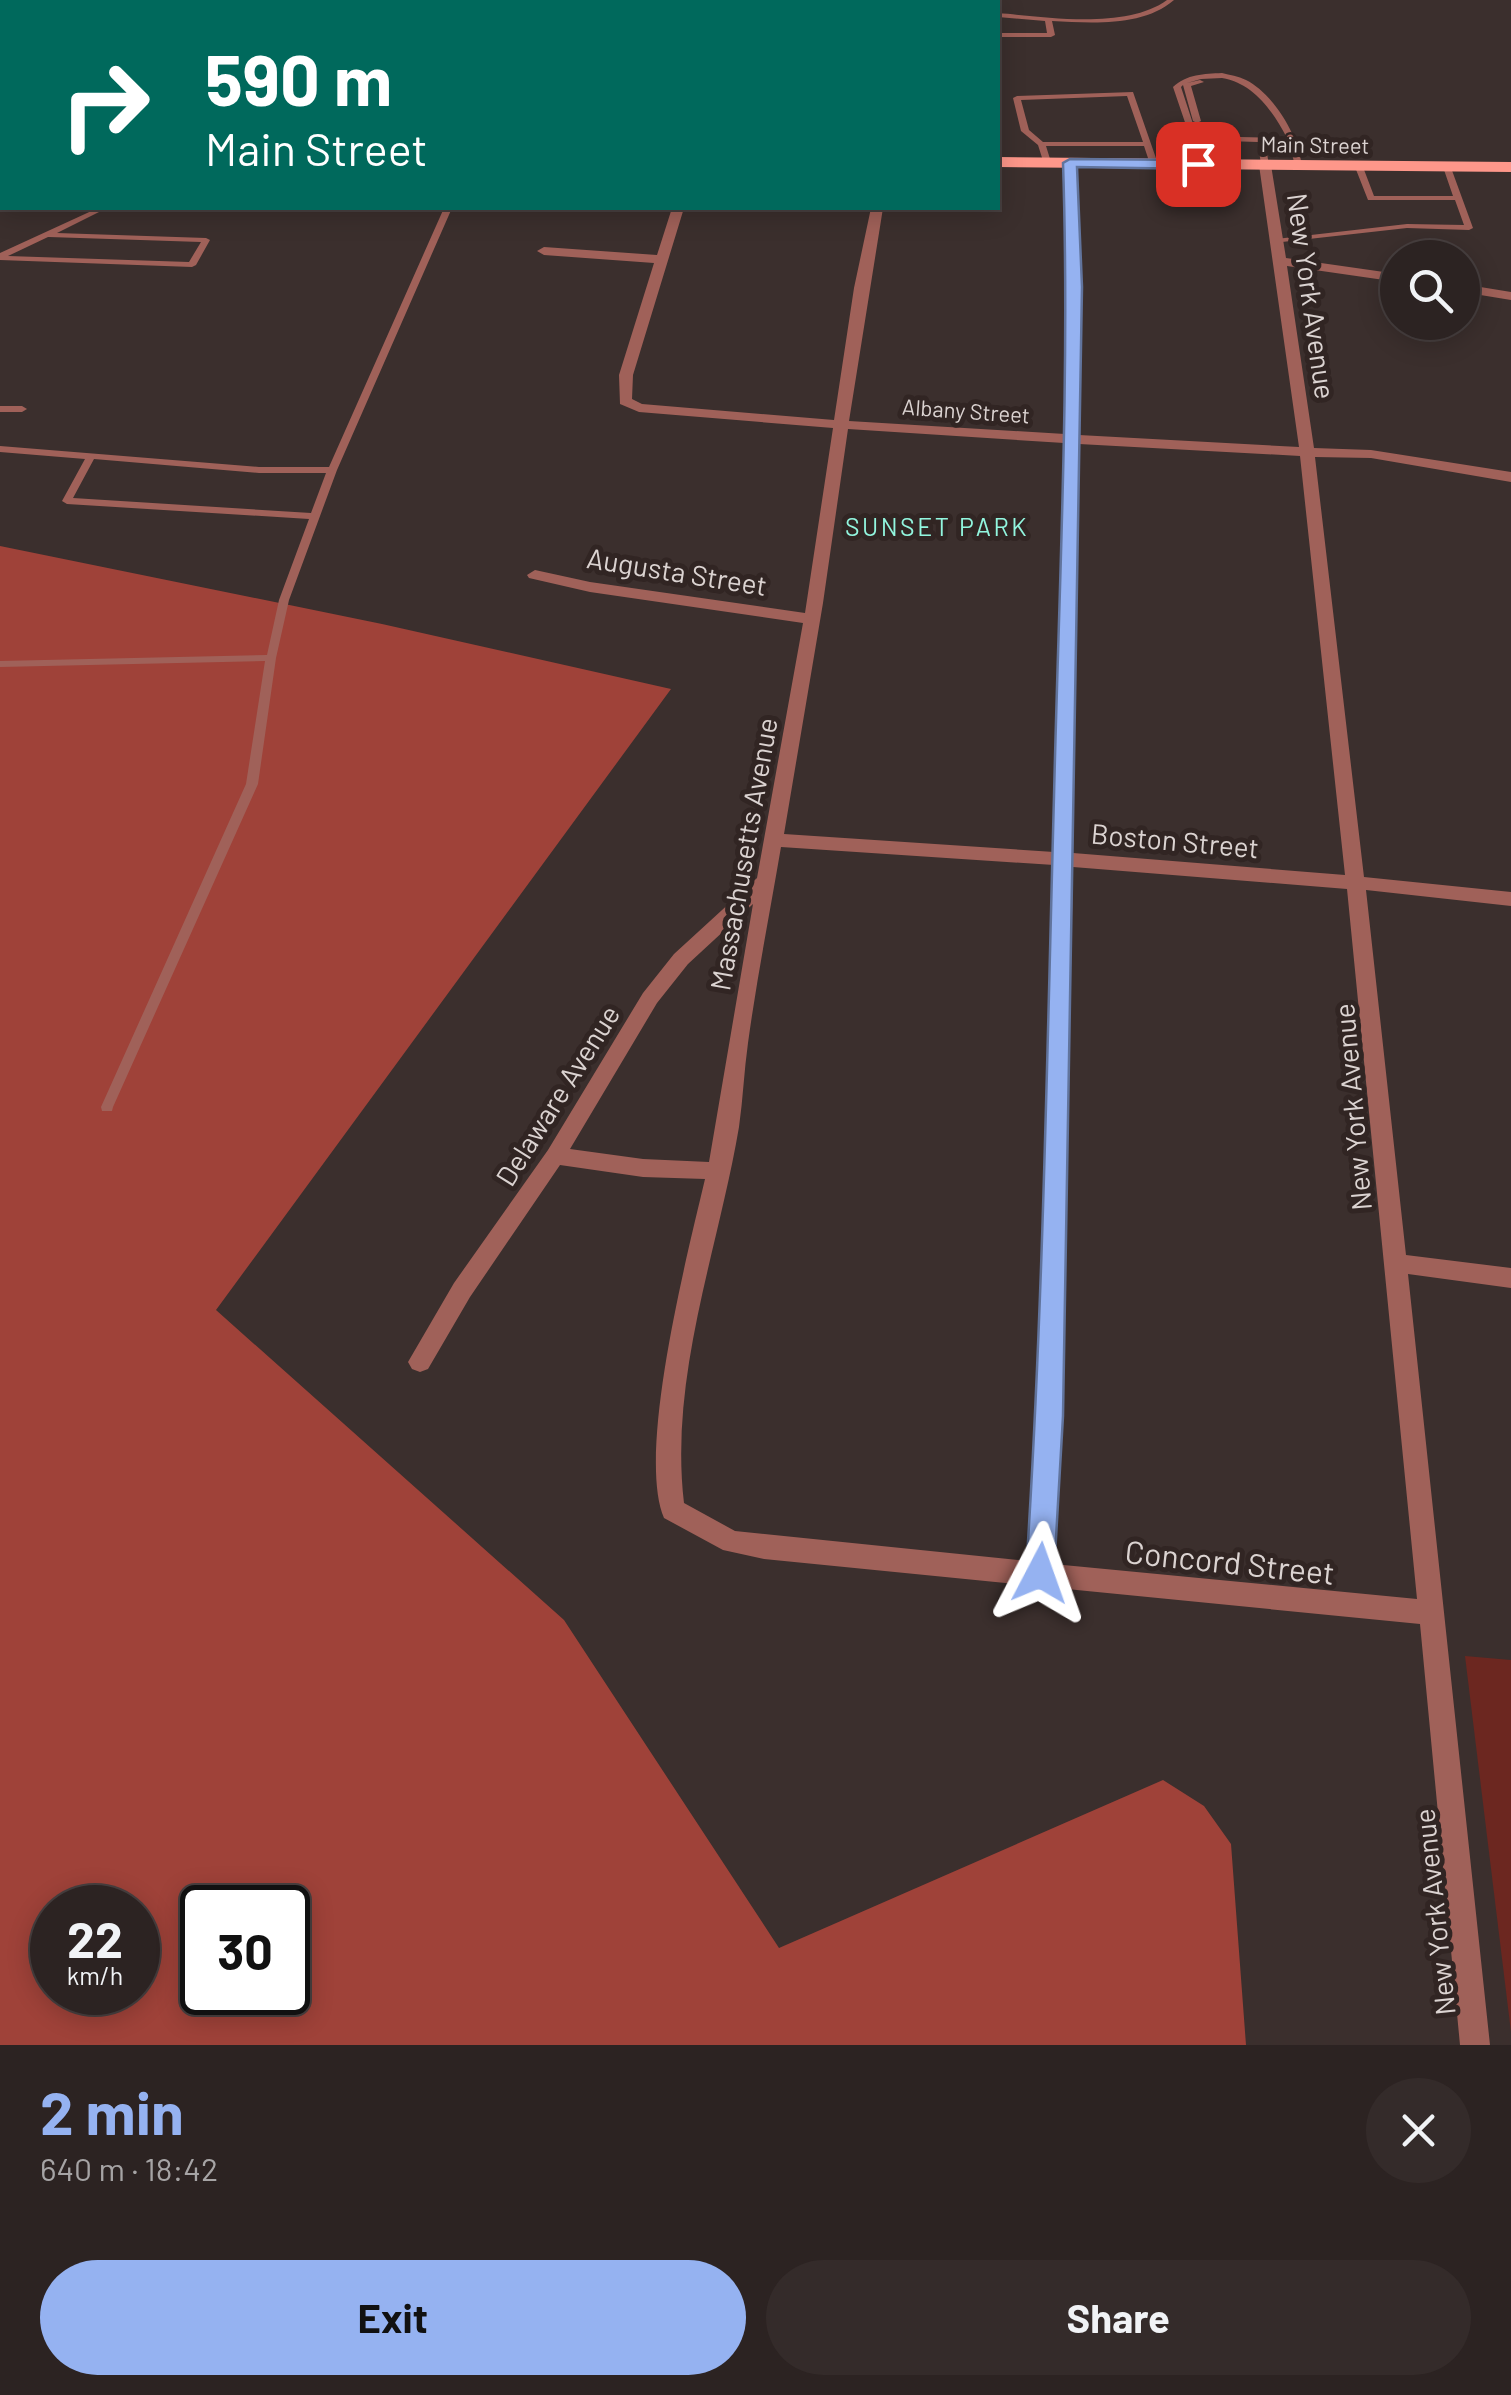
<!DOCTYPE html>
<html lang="en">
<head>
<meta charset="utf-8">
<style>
	body { margin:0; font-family:Barlow,sans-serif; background:#342b2a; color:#f1f3f6; height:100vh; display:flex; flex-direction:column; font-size:38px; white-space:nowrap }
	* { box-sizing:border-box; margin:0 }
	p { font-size:32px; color:#a6a4a5 }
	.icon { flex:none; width:55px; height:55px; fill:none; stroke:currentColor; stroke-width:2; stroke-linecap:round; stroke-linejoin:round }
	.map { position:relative; height:2045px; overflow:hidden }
	.details { display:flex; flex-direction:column; background:#2c2322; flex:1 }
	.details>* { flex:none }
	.hud { position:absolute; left:0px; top:0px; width:1000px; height:210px; box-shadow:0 5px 25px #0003,0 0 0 2px #484040; background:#00695c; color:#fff; overflow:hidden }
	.fabs { position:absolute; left:1380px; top:240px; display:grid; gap:20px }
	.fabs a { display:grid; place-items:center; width:100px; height:100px; border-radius:50%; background:#2c2322; box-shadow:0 5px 25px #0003,0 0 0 2px #484040; font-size:50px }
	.speed { position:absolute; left:30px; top:1885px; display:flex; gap:20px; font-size:50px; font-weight:700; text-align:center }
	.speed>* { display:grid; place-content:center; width:130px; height:130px; border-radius:50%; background:#2c2322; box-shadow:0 5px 25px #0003,0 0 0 2px #484040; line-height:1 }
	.speed small { font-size:25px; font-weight:400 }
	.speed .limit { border:5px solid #111; border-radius:15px; background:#fff; color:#111 }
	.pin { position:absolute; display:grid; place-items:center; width:85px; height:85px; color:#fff; margin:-42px; border-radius:20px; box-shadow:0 5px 15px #0006 }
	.me { position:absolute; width:110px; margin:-55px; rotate:4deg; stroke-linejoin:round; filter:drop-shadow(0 0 8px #0008) }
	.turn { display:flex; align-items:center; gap:35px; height:210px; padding:0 40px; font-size:45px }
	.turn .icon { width:130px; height:130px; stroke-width:2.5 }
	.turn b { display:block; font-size:70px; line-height:85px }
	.round { display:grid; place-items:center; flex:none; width:105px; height:105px; border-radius:52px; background:#342b2a }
	.overview { display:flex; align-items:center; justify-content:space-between; height:170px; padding:0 40px }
	h1 { font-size:60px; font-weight:700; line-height:75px; color:#95b2f1 }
	.primary-button { display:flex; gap:20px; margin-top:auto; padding:20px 40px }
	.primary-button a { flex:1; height:115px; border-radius:60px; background:#95b2f1; color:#111; font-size:40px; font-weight:700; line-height:115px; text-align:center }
	.primary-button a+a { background:#342b2a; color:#f1f3f6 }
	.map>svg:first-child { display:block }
	.green { fill:#6c2720 }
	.forest { fill:#9f4239; fill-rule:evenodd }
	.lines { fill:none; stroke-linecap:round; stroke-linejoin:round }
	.lane { fill:#a06159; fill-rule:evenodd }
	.street { fill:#a06159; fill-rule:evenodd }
	.primary { fill:#fe978a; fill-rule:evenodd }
	.route { fill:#95b2f1; stroke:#61749d; stroke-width:2.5 }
	.labels { text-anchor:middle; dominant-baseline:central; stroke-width:10; stroke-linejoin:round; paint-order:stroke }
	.far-street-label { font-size:22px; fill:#dbd3d1; stroke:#312523 }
	.far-neighbourhood-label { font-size:25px; letter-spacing:2.5px; fill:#92f6df; stroke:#312523 }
	.street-label { font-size:28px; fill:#dbd3d1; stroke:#312523 }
	.near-street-label { font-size:32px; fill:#dbd3d1; stroke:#312523 }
</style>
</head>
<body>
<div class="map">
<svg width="1511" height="2045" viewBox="0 0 1511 2045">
	<rect width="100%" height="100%" fill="#3b2f2d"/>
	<polygon class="green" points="1465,1656 1511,1660 1511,2032"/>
	<path class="forest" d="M0 546 382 624 671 689 216 1310 564 1620 779 1948 1163 1780 1204 1806 1231 1844 1246 2045H0ZM52 1908H138V1992H52ZM202 1908H288V1992H202Z"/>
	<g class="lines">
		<g class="lane">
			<polygon points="95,0 102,0 100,2 94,2"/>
			<polygon points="192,0 199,0 197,2 191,2"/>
			<rect x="872" y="0" width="6" height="2"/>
			<path d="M1167 0H1174C1143 27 1092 23 1052 21L1055 35 1051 37H998V33H1047L1045 21 998 17V13C1046 17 1126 30 1167 0Z"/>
			<rect x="0" y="56" width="2" height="6"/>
			<path d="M1222 73C1230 75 1238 76 1246 80 1274 94 1300 138 1302 168L1295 166 1289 142H1265L1269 165 1265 167 1261 165 1258 142 1191 140 1173 87C1187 74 1204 74 1222 73ZM1222 78C1253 83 1273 111 1287 138L1197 136 1181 87 1183 85 1193 121 1197 123 1201 121 1191 86 1204 82 1200 80 1187 83 1201 79Z"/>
			<path d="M1133 92 1158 164 1157 166 1150 164 1144 146H1046L1051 162 1044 164 1038 145 1021 131 1013 98 1017 96ZM1127 96 1143 142H1043L1029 130 1021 100Z"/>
			<rect x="0" y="105" width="2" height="7"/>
			<polygon points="1356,165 1363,167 1374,196 1453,196 1443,167 1450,165 1473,228 1469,230 1407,228 1273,243 1273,239 1276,239 1407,224 1464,225 1455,200 1368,200 1355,167"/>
			<path d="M98 208H107L57 233 206 238 210 240 196 265 192 267 0 260V253ZM48 237H49L201 242 189 262 8 256Z"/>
			<path d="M444 208H452L337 470 289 600 276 658 258 784 113 1107 112 1111H102L101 1107 246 784 265 661 0 667V661L267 655 279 600 309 519 67 504 62 501 85 459 0 452V446L259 467H329ZM94 459 259 473H326L311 513 73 498Z"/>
			<polygon points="0,406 22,406 27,409 22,412 0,412"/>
		</g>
		<g class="street">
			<path d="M1066 160 1076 163 1082 287 1079 435 1299 447 1259 165 1265 161 1271 165 1286 258 1398 274V282L1287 266 1314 448 1371 450 1511 472V482L1371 458 1315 457 1364 877 1511 892V906L1366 890 1406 1255 1511 1268V1288L1408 1274 1490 2045H1460L1420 1624 764 1559 723 1550 664 1518C636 1453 688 1252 705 1179L643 1177 560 1165 470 1297 428 1369 420 1372 412 1369 408 1362 454 1283 548 1150 643 993 674 954 757 878 803 623 590 592 529 578 527 575 535 570 590 582 805 613 833 428 639 412 620 404 619 375 654 263 544 255 537 251 544 247 657 255 672 208H684L633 375 632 399 642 404 834 420 854 288 871 208H883L849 421 1065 434 1068 287ZM848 429 1064 443 1054 852 784 834 823 603ZM1079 444 1300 456 1345 875 1073 853ZM781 847 1054 865 1038 1416 1028 1561 735 1531 684 1503C669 1376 718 1251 739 1127 743 1099 744 1071 748 1043 757 977 770 912 781 847ZM1073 867 1347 889 1417 1599 1053 1564 1062 1416ZM753 904 709 1162 643 1159 570 1149 657 1003 688 964Z"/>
			<polygon points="1462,284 1511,292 1511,300 1462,292"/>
		</g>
		<g class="primary">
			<rect x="0" y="116" width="2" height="9"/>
			<polygon points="998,157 1511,162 1511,172 998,167"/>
		</g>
	</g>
	<path class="route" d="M1070 159 1198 160 1205 164 1198 169 1077 167 1082 287 1063 1416 1054 1573 1050 1583 1040 1587 1030 1583 1026 1573C1043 1315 1047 1055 1054 796 1059 585 1070 374 1063 163Z"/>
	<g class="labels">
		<g class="far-street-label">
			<text transform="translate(1315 144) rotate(1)">Main Street</text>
			<text transform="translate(966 410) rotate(4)">Albany Street</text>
		</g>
		<g class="far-neighbourhood-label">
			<text x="937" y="526">SUNSET PARK</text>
		</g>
		<g class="street-label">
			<text transform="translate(1312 296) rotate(82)">New York Avenue</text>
			<text transform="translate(677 571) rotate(9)">Augusta Street</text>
			<text transform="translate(1175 840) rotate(5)">Boston Street</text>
			<text transform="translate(743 854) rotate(-80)">Massachusetts Avenue</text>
			<text transform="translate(557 1095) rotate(-58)">Delaware Avenue</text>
			<text transform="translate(1352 1107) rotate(-95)">New York Avenue</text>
			<text transform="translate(1434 1912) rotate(-96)">New York Avenue</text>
		</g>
		<g class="near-street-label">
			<text transform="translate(1230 1561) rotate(6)">Concord Street</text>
		</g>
	</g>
</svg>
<div class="fabs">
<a><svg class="icon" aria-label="search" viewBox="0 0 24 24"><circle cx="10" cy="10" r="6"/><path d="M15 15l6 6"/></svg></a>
</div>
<div class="speed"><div>22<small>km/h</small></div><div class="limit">30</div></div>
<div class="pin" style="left:1198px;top:164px;background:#d93025"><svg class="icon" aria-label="arrive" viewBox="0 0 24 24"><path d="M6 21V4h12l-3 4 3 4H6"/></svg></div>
<svg class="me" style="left:1040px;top:1573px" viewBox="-20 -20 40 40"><path d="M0-17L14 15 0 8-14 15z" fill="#95b2f1" stroke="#fff" stroke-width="4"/></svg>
<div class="hud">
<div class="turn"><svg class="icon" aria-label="right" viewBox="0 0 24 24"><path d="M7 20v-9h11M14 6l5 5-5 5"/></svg><div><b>590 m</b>Main Street</div></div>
</div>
</div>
<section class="details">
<div class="overview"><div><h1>2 min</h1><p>640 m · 18:42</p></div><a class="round"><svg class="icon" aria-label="close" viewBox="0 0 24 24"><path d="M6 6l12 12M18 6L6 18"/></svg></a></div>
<div class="primary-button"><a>Exit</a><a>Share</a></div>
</section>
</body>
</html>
